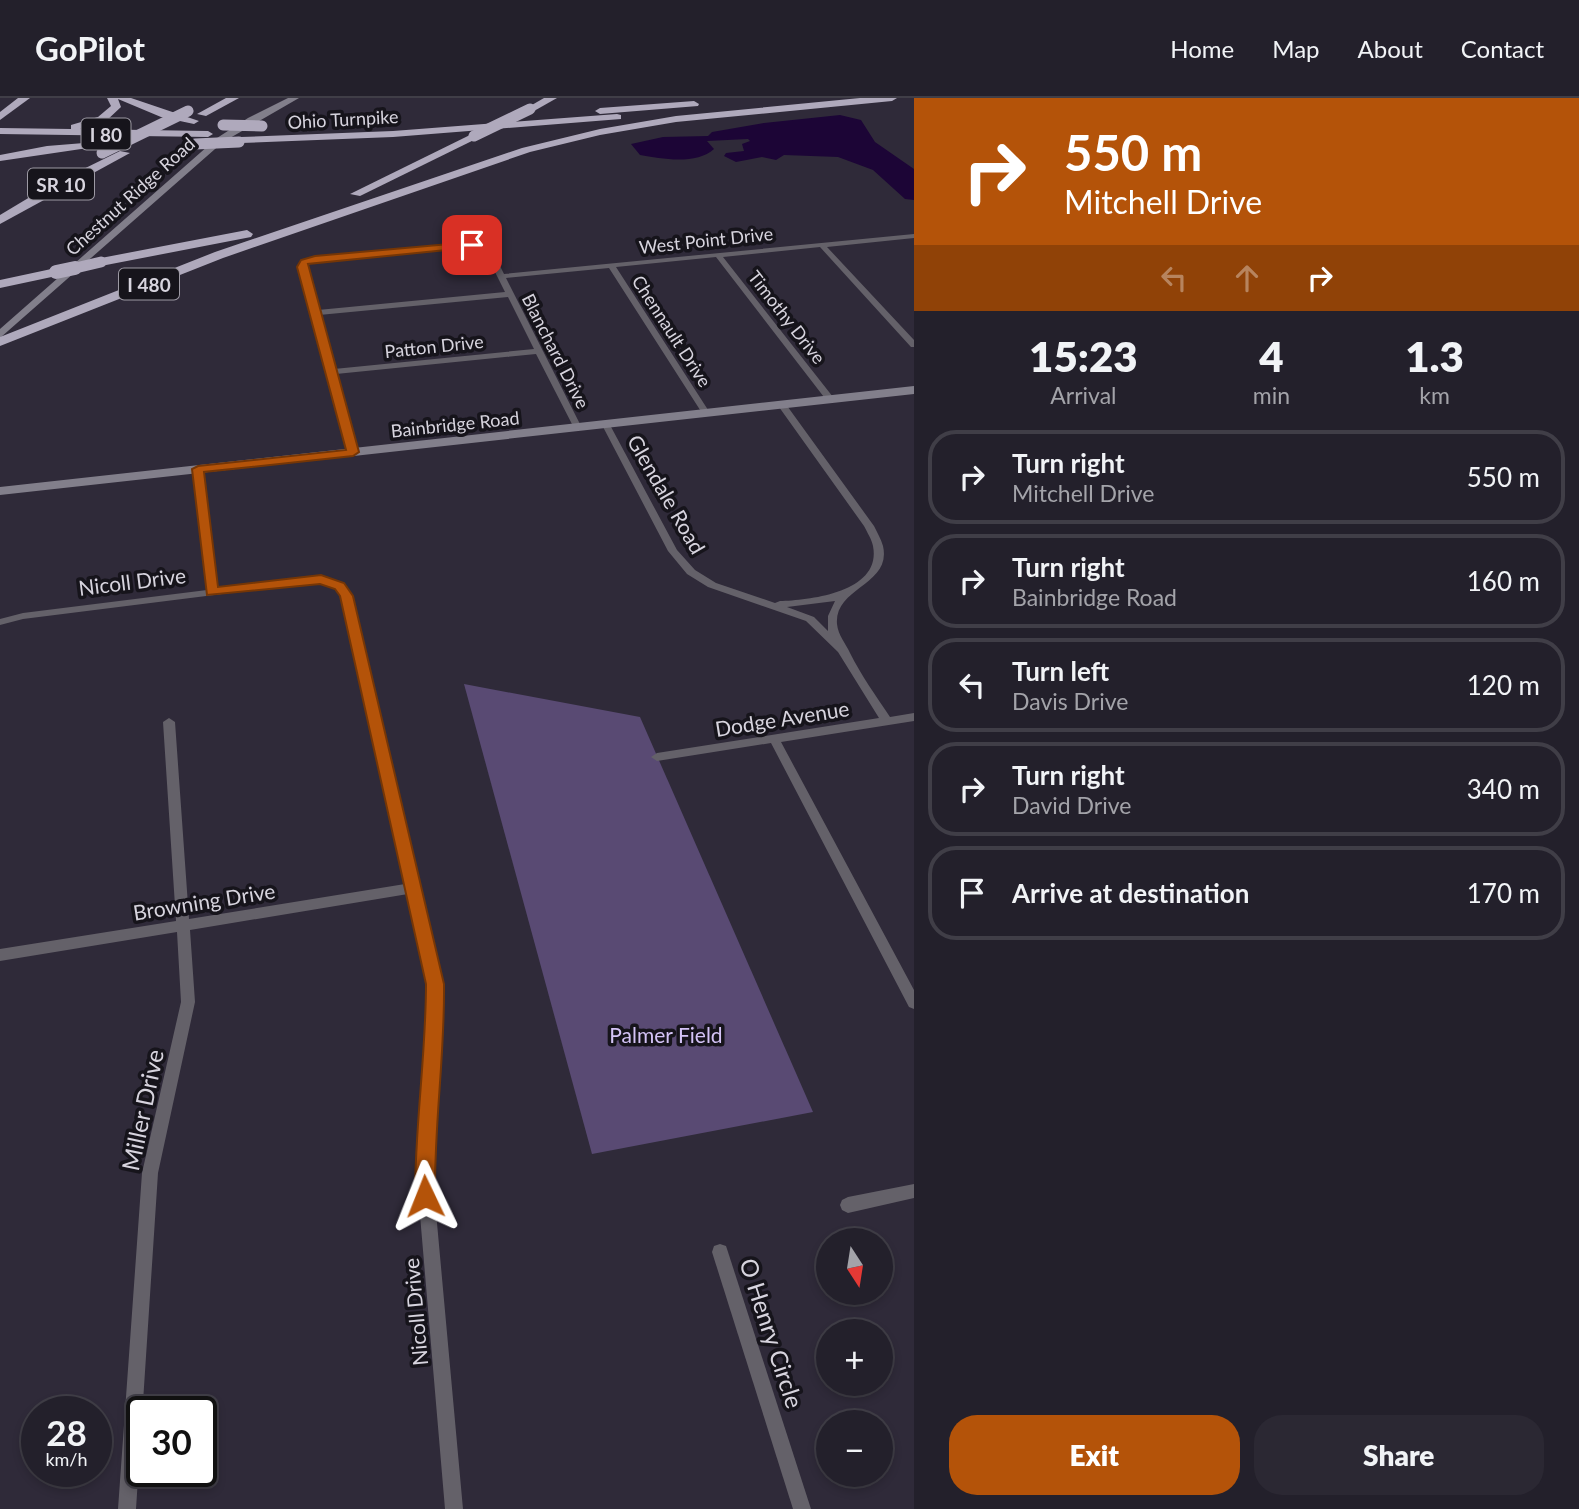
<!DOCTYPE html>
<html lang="en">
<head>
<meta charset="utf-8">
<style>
	body { margin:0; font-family:Lato,sans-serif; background:#2b2833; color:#f1f3f6; height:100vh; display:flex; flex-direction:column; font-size:26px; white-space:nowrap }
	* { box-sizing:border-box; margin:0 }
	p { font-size:23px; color:#a3a3a9 }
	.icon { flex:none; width:38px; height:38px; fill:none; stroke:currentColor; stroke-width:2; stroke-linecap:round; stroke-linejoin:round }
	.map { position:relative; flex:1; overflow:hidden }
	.sheet { display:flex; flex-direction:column; background:#23202b; width:665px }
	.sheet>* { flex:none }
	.banner { background:#b45309; color:#fff; overflow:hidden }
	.needle { width:46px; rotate:168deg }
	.buttons { position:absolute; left:816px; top:1130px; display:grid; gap:14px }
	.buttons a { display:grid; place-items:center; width:77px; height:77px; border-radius:50%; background:#23202b; box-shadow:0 4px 10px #0003,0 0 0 2px #403e47; font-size:35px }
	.speed { position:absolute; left:21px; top:1298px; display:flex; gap:14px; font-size:35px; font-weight:700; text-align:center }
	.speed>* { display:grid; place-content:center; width:91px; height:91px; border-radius:50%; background:#23202b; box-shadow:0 4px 10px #0003,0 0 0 2px #403e47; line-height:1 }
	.speed small { font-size:18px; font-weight:400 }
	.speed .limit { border:4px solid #111; border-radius:10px; background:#fff; color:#111 }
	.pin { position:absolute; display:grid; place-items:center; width:60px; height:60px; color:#fff; margin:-30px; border-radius:14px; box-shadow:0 4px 10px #0006 }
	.me { position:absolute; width:77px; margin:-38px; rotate:358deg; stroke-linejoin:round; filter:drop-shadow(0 0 5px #0008) }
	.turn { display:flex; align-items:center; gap:24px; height:147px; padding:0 35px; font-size:32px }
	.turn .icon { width:91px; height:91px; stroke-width:2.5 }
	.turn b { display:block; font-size:49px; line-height:60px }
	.lanes { display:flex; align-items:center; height:66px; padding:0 35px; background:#0003; justify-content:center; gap:35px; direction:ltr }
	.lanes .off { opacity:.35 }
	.eta { display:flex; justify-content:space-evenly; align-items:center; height:119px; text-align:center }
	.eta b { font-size:42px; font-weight:800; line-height:49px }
	.action { display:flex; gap:14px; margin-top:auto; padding:14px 35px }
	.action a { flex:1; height:80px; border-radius:28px; background:#b45309; color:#fff; font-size:28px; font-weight:800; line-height:80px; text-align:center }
	.action a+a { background:#2b2833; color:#f1f3f6 }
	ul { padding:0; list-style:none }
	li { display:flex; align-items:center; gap:21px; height:94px; margin:0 14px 10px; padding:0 21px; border:4px solid #403e47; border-radius:28px }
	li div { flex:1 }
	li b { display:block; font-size:26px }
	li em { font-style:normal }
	header { display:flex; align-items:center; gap:42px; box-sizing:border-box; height:98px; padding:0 35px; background:#23202b; border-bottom:2px solid #403e47 }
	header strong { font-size:33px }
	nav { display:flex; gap:38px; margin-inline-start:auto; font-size:24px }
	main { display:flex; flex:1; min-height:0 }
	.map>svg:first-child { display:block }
	.green { fill:#594a73 }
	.water { fill:#1c0536 }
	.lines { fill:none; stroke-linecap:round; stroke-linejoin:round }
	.street { fill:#646169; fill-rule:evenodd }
	.secondary { fill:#827f8b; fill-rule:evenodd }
	.highway { fill:#afa9bc; fill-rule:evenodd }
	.highway-bridge-far1 { stroke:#afa9bc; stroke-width:11 }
	.highway-bridge { stroke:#afa9bc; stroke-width:14 }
	.route { fill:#b45309; stroke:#753606; stroke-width:2 }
	.labels { text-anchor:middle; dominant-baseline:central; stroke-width:7; stroke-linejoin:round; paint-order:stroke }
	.far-street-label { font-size:18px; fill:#d7d4de; stroke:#16141b }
	.shield { fill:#16141b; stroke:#9d9aa4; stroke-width:2 }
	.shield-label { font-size:19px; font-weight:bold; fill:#d7d4de }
	.street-label { font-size:21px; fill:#d7d4de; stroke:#16141b }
	.park-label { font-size:21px; fill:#d4c3f6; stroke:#16141b }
	.near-street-label { font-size:24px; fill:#d7d4de; stroke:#16141b }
</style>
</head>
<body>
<header>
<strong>GoPilot</strong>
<nav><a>Home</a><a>Map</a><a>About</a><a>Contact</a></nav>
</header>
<main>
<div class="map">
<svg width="914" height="1411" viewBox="0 0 914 1411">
	<rect width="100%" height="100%" fill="#2f2a39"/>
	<polygon class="green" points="464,586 640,619 813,1014 592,1056"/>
	<path class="water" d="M840 17 861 22 875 44 914 71V102L905 101 873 72 838 59 784 57 776 62 762 59 736 64 724 58 726 55 744 53 742 46 750 43 748 41 707 43 714 51C697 67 662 61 640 57L631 46 663 39 708 38 712 34 764 25Z"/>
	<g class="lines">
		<g class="street">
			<path d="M914 136V140L827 149 914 242V249H911L820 149 723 159 833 299V303H827L716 159 616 169 710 315 706 318 702 315 609 170 506 180 582 330 581 332 574 330 536 256 336 276 358 354 353 357 348 354 298 168 311 160 472 145 490 148 504 176ZM472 149 484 152 505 194 318 212 306 169 313 164ZM508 199 534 251 334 271 319 217Z"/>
			<path d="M779 305H785L874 428C877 434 881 441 883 448 892 487 834 489 837 526 838 537 846 546 850 555 861 577 876 598 890 619L914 615V623L781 644 914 892V911L909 909 771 645 657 663 651 659 657 655 879 620 838 554 806 523 708 489 687 476 668 453 602 327 606 324 610 327 677 452 695 472 716 485 775 505 780 503C810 502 882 494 873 448 872 442 867 434 864 428L779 309ZM835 503 828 518V533L814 519 787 509Z"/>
			<polygon points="198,368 203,371 217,490 310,479 338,483 349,493 442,886 443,930 432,1070 463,1411 445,1411 416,1070 429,930 428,886 408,796 190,832 195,904 158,1075 136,1411 118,1411 142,1075 181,904 177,834 0,863 0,851 176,823 163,624 169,620 175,624 189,821 405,786 339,494 331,488 310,485 23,521 0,527 0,521 23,515 207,492 193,371"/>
			<polygon points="914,1086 914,1100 848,1115 842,1112 840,1107 842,1102 848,1099"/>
			<polygon points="720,1146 726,1148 728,1154 811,1411 793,1411 712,1154 714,1148"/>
		</g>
		<g class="secondary">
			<polygon points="288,0 299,0 223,44 0,240 0,231 217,40 248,20"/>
			<polygon points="914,288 914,296 0,397 0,389"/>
		</g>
		<g class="highway">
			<polygon points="18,0 30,0 0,22 0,14"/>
			<polygon points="107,0 131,0 199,23 194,26 161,19 118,1 121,9 106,23 80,31 208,33 213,36 208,39 0,36 0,30 71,31 71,27 98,19 111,8"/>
			<polygon points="226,0 239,0 206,18 197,16"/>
			<polygon points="544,0 557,0 534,13 525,11"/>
			<polygon points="860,0 897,0 892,3 676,24 600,37 530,54 223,160 0,248 0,239 215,154 522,50 600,31 676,18"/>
			<polygon points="694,3 699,6 698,8 600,16 595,13 600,10"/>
			<polygon points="617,16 621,17 621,21 393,39 241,45 236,42 241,39 393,33"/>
			<polygon points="474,35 478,36 478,40 360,98 350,96"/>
			<polygon points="84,45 88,46 88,50 0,63 0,57 47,48"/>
			<polygon points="120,53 130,55 0,126 0,117 45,90"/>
			<polygon points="247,132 253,136 251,139 101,168 95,164 101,160"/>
			<polygon points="56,170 62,174 61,177 0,190 0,182"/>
		</g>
		<g class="highway-bridge-far1">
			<polyline points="223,27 262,28"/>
			<polyline points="474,38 530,11"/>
			<polyline points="195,46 239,44"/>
			<polyline points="102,55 188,13"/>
			<polyline points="67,172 101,164"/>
		</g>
		<polyline class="highway-bridge" points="56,174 75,170"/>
	</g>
	<path class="route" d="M472 144 476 145V149L308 166 359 354 353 358 204 374 218 489 321 477 344 485 353 498 444 886C445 957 434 1027 435 1098L432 1105 425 1108 418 1105 415 1098C415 1027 426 957 426 886L340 498 335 491 320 486 207 497 192 371 198 368 346 352 297 169 301 162 315 158Z"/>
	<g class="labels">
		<g class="far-street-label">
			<text transform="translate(343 21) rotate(-3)">Ohio Turnpike</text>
			<text transform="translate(130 98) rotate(-42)">Chestnut Ridge Road</text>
			<text transform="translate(706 142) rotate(-6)">West Point Drive</text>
			<text transform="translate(787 219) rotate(52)">Timothy Drive</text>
			<text transform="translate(672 233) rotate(57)">Chennault Drive</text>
			<text transform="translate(434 248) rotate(-6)">Patton Drive</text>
			<text transform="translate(556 253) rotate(63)">Blanchard Drive</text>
			<text transform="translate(455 326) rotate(-6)">Bainbridge Road</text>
		</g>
		<g class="shield">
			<rect x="81.5" y="20.5" width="49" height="31" rx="5"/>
			<rect x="28" y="70.5" width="66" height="31" rx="5"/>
			<rect x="119" y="170.5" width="60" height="31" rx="5"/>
		</g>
		<g class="shield-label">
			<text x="106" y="36">I 80</text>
			<text x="61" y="86">SR 10</text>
			<text x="149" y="186">I 480</text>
		</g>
		<g class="street-label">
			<text transform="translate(667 396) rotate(60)">Glendale Road</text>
			<text transform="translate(132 483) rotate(-7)">Nicoll Drive</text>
			<text transform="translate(782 620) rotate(-9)">Dodge Avenue</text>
			<text transform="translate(204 803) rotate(-9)">Browning Drive</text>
			<text transform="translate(415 1214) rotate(-95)">Nicoll Drive</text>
		</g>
		<g class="park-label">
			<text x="666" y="936">Palmer Field</text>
		</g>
		<g class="near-street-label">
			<text transform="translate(142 1012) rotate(-78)">Miller Drive</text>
			<text transform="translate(772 1235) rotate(72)">O Henry Circle</text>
		</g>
	</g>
</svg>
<div class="buttons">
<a><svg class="needle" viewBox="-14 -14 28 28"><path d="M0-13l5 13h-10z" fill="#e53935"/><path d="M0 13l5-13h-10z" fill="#a3a3a9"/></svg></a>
<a>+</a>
<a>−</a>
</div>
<div class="speed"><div>28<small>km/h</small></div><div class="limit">30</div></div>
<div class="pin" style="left:472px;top:147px;background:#d93025"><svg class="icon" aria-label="arrive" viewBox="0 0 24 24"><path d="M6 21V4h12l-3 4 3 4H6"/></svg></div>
<svg class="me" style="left:425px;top:1098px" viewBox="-20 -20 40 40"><path d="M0-17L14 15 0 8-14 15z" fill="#b45309" stroke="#fff" stroke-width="4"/></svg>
</div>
<section class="sheet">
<div class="banner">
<div class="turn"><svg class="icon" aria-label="right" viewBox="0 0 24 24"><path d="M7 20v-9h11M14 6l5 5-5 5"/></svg><div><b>550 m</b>Mitchell Drive</div></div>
<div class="lanes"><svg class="icon off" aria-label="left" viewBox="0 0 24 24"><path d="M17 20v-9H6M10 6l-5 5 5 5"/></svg><svg class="icon off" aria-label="ahead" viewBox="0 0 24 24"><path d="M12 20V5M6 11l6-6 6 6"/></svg><svg class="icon" aria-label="right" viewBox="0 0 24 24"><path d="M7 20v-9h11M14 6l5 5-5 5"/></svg></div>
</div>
<div class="eta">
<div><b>15:23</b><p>Arrival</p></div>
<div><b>4</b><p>min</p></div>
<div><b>1.3</b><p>km</p></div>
</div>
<ul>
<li><svg class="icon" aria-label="right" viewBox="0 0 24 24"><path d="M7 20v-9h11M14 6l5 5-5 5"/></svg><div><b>Turn right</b><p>Mitchell Drive</p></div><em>550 m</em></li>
<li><svg class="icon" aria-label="right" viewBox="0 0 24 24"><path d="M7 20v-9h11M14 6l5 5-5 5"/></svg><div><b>Turn right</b><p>Bainbridge Road</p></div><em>160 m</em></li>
<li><svg class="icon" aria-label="left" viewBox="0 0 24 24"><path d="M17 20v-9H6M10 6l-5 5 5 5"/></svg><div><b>Turn left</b><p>Davis Drive</p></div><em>120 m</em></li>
<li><svg class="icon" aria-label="right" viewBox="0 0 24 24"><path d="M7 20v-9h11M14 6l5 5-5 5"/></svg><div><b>Turn right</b><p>David Drive</p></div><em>340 m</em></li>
<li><svg class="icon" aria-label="arrive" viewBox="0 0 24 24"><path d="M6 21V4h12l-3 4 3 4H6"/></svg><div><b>Arrive at destination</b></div><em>170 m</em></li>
</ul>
<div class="action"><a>Exit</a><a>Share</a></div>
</section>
</main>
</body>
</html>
